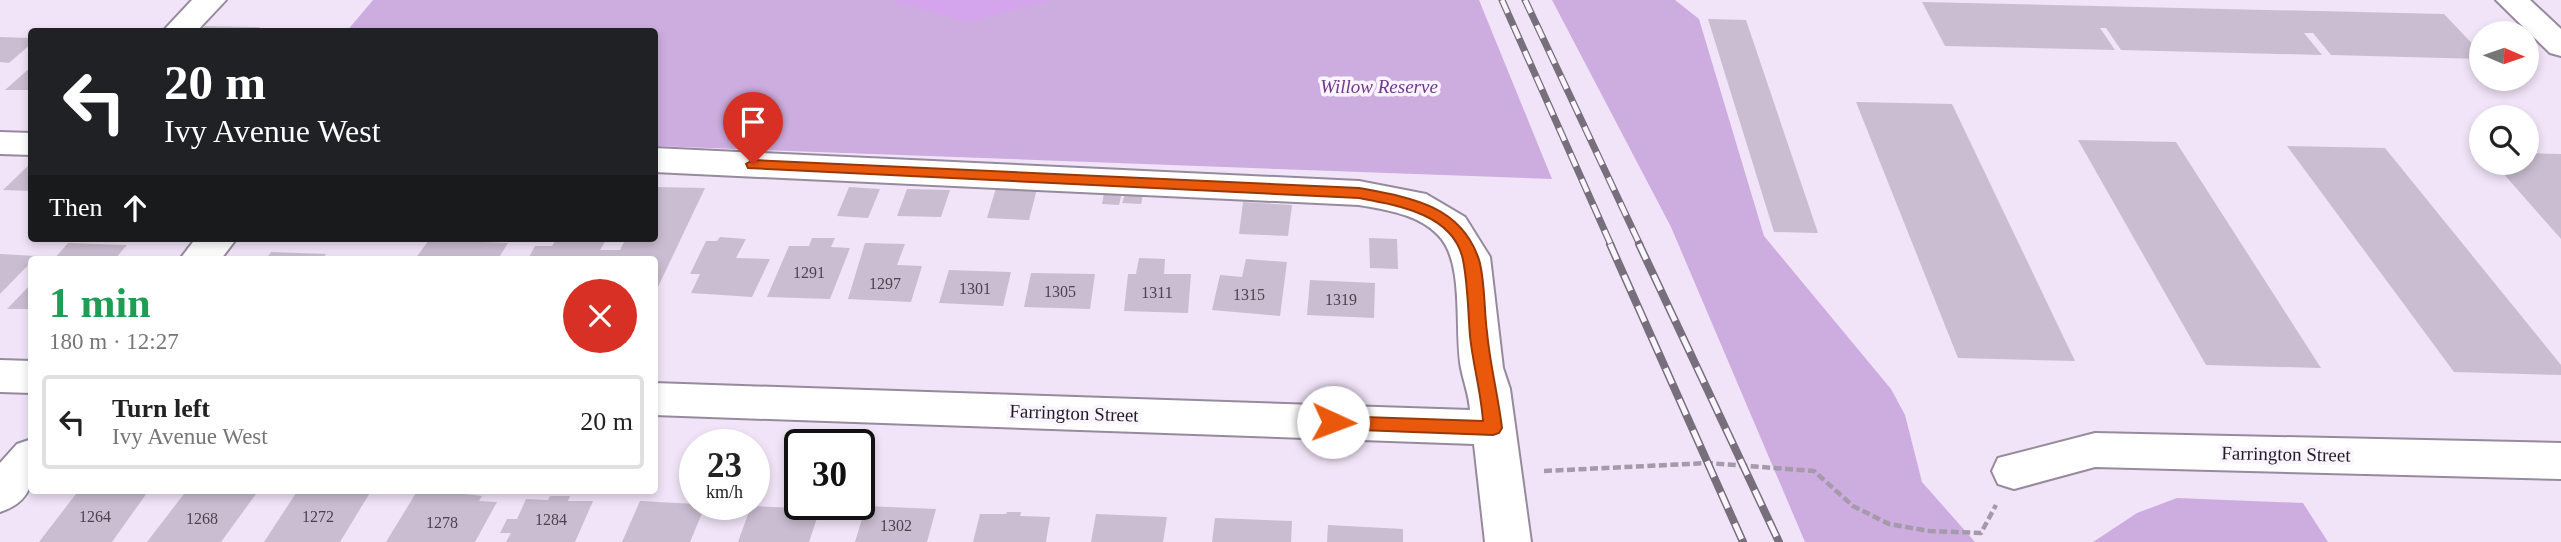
<!DOCTYPE html>
<html lang="en">
<head>
<meta charset="utf-8">
<style>
	body { margin:0; font-family:"Times New Roman",serif; background:#f6f6f6; color:#222; height:100vh; display:flex; flex-direction:column; font-size:26px; white-space:nowrap }
	* { box-sizing:border-box; margin:0 }
	p { font-size:23px; color:#767676 }
	.icon { flex:none; width:38px; height:38px; fill:none; stroke:currentColor; stroke-width:2; stroke-linecap:round; stroke-linejoin:round }
	.map { position:relative; flex:1; overflow:hidden }
	.drawer { position:absolute; left:28px; top:256px; width:630px; height:238px; display:flex; flex-direction:column; background:#fff; border-radius:7px; box-shadow:0 4px 10px #0003 }
	.drawer>* { flex:none }
	.top-card { position:absolute; left:28px; top:28px; width:630px; height:214px; border-radius:7px; box-shadow:0 4px 10px #0003; background:#202124; color:#fff; overflow:hidden }
	.needle { width:46px; rotate:92deg }
	.fabs { position:absolute; left:2469px; top:21px; display:grid; gap:14px }
	.fabs a { display:grid; place-items:center; width:70px; height:70px; border-radius:50%; background:#fff; box-shadow:0 4px 10px #0003; font-size:35px }
	.speed { position:absolute; left:679px; top:429px; display:flex; gap:14px; font-size:35px; font-weight:700; text-align:center }
	.speed>* { display:grid; place-content:center; width:91px; height:91px; border-radius:50%; background:#fff; box-shadow:0 4px 10px #0003; line-height:1 }
	.speed small { font-size:18px; font-weight:400 }
	.speed .limit { border:4px solid #111; border-radius:10px; background:#fff; color:#111 }
	.pin { position:absolute; display:grid; place-items:center; width:60px; height:60px; color:#fff; margin:-72px -30px; border-radius:50% 50% 50% 0; rotate:-45deg; box-shadow:0 0 7px #0007 }
	.pin .icon { rotate:45deg }
	.me { position:absolute; width:77px; margin:-38px; rotate:92deg; stroke-linejoin:round; filter:drop-shadow(0 0 5px #0008) }
	.turn { display:flex; align-items:center; gap:24px; height:147px; padding:0 21px; font-size:32px }
	.turn .icon { width:91px; height:91px; stroke-width:2.5 }
	.turn b { display:block; font-size:49px; line-height:60px }
	.then { display:flex; align-items:center; height:66px; padding:0 21px; background:#0003; gap:14px; font-size:26px }
	.round { display:grid; place-items:center; flex:none; width:74px; height:74px; border-radius:37px; background:#f6f6f6 }
	.head { display:flex; align-items:center; justify-content:space-between; height:119px; padding:0 21px }
	h1 { font-size:42px; font-weight:700; line-height:52px; color:#1e9e55 }
	ul { padding:0; list-style:none }
	li { display:flex; align-items:center; gap:21px; height:94px; margin:0 14px 10px; padding:0 7px; border:4px solid #e0e0e0; border-radius:7px }
	li div { flex:1 }
	li b { display:block; font-size:26px }
	li em { font-style:normal }
	.map>svg:first-child { display:block }
	.green { fill:#cdaddf }
	.water { fill:#d4a5ed }
	.building { fill:#cabdd1 }
	.lines { fill:none; stroke-linecap:round; stroke-linejoin:round }
	.minor-casing { stroke:#968a9d; stroke-width:4 }
	.path { stroke:#a49aa9; stroke-width:4.5; stroke-dasharray:8 3.5; stroke-linecap:butt }
	.minor { fill:#fff; fill-rule:evenodd }
	.rail-far1-casing { stroke:#776f7c; stroke-width:7 }
	.rail-casing { stroke:#776f7c; stroke-width:8 }
	.rail-far1 { stroke:#f9f4fd; stroke-width:4.5; stroke-dasharray:14; stroke-linecap:butt }
	.rail { stroke:#f9f4fd; stroke-width:5; stroke-dasharray:17; stroke-linecap:butt }
	.route { fill:#ea580c; stroke:#983908; stroke-width:2 }
	.labels { text-anchor:middle; dominant-baseline:central; stroke-width:7; stroke-linejoin:round; paint-order:stroke }
	.number-label { font-size:16px; fill:#4b444f }
	.park-label { font-size:19px; font-style:italic; fill:#71388c; stroke:#f9f4fd }
	.street-label { font-size:19px; fill:#211c24; stroke:#f9f4fd }
</style>
</head>
<body>
<div class="map">
<svg width="2561" height="542" viewBox="0 0 2561 542">
	<rect width="100%" height="100%" fill="#f1e4f8"/>
	<g class="green">
		<polygon points="373,0 1479,0 1552,179 655,146 654,32 346,32"/>
		<polygon points="1552,0 1675,0 1699,19 1764,236 1891,389 1905,415 1922,482 1975,542 1805,542 1671,227"/>
		<polygon points="2177,498 2303,503 2328,542 2093,542 2137,513"/>
	</g>
	<polygon class="water" points="887,0 1053,0 968,22"/>
	<g class="building">
		<polygon points="1922,2 2444,14 2482,54 2482,59 2331,55 2313,33 2304,33 2322,55 2121,50 2106,28 2100,28 2115,50 1945,46"/>
		<polygon points="1708,19 1746,20 1818,233 1774,232"/>
		<polygon points="205,26 260,27 256,32 199,32"/>
		<polygon points="0,37 32,38 32,43 9,63 0,62"/>
		<polygon points="32,66 32,90 5,90"/>
		<polygon points="1856,102 1952,104 2075,361 1958,358"/>
		<polygon points="2078,140 2176,142 2321,368 2206,365"/>
		<polygon points="2287,146 2385,148 2561,365 2561,375 2454,372"/>
		<polygon points="2527,153 2561,154 2561,239 2494,163 2527,163"/>
		<polygon points="32,162 32,191 3,190"/>
		<polygon points="654,187 705,188 657,289 654,289 654,259 528,259 535,246 552,246 557,238 607,238 600,250 620,250 626,238 654,238"/>
		<polygon points="849,187 880,189 868,218 837,216"/>
		<polygon points="996,188 1037,189 1029,220 987,218"/>
		<polygon points="907,189 950,190 941,217 897,216"/>
		<polygon points="1104,193 1122,193 1119,205 1102,204"/>
		<polygon points="1125,194 1143,195 1141,204 1122,203"/>
		<polygon points="1243,202 1292,205 1288,236 1239,234"/>
		<polygon points="720,237 746,239 736,258 770,259 752,297 691,293 700,274 690,274 706,241 717,241"/>
		<polygon points="812,238 835,238 831,247 850,248 830,299 767,297 789,246 809,246"/>
		<polygon points="1369,238 1397,239 1398,269 1370,268"/>
		<polygon points="429,240 508,243 498,259 415,259"/>
		<polygon points="68,243 127,245 115,259 54,259"/>
		<polygon points="865,243 905,244 897,265 922,266 911,302 848,299"/>
		<polygon points="271,252 326,254 322,259 266,259"/>
		<polygon points="0,254 37,256 0,294"/>
		<polygon points="1139,258 1165,259 1164,274 1191,274 1188,313 1124,311 1128,274 1136,274"/>
		<polygon points="1246,259 1287,262 1280,316 1212,310 1220,275 1242,277"/>
		<polygon points="949,270 1011,272 1003,306 939,303"/>
		<polygon points="1031,273 1095,274 1090,309 1024,307"/>
		<polygon points="1310,280 1375,283 1374,318 1307,315"/>
		<polygon points="32,283 32,309 7,309"/>
		<polygon points="79,490 149,490 112,542 39,542"/>
		<polygon points="187,490 226,490 225,492 256,494 221,542 147,542"/>
		<polygon points="298,490 357,490 371,491 340,542 264,542"/>
		<polygon points="442,491 482,496 479,501 497,502 475,542 386,542 416,493 440,494"/>
		<polygon points="550,496 570,496 568,501 593,501 575,542 506,542 511,533 500,533 507,519 517,519 526,499 548,500"/>
		<polygon points="640,501 695,504 706,504 690,542 622,542"/>
		<polygon points="751,506 820,509 809,542 738,542"/>
		<polygon points="866,506 936,509 927,542 855,542"/>
		<polygon points="1007,512 1021,512 1020,516 1050,517 1046,542 973,542 980,514 1006,514"/>
		<polygon points="1096,514 1167,517 1163,542 1091,542"/>
		<polygon points="1215,518 1292,521 1291,542 1212,542"/>
		<polygon points="1328,525 1403,529 1403,542 1327,542"/>
	</g>
	<g class="lines">
		<defs>
			<g id="minor">
				<polygon points="192,0 226,0 196,32 162,32"/>
				<polygon points="2496,0 2530,0 2561,29 2561,56 2550,53"/>
				<polygon points="0,132 32,133 32,155 0,154"/>
				<path d="M654 148 1359 181 1426 194 1465 217 1490 257 1503 368 1510 389 1531 542H1485L1474 444 654 415V383L1470 410C1469 395 1464 383 1461 368 1454 331 1465 263 1439 236 1419 214 1386 210 1359 205L654 172Z"/>
				<polygon points="196,238 237,238 221,259 180,259"/>
				<polygon points="0,360 32,361 32,393 0,392"/>
				<polygon points="2095,433 2561,443 2561,479 2095,467 2014,489 1998,484 1992,471 1998,458"/>
				<path d="M32 439C32 473 39 499 0 512V463L17 444Z"/>
			</g>
		</defs>
		<use href="#minor" class="minor-casing"/>
		<polyline class="path" points="1544,471 1708,463 1814,471 1853,506 1889,524 1929,531 1981,533 1996,505"/>
		<use href="#minor" class="minor"/>
		<defs>
			<g id="rail-far1">
				<polyline points="1502,0 1611,245"/>
				<polyline points="1525,0 1640,245"/>
			</g>
			<g id="rail">
				<polyline points="1610,244 1743,542"/>
				<polyline points="1639,244 1779,542"/>
			</g>
		</defs>
		<use href="#rail-far1" class="rail-far1-casing"/>
		<use href="#rail" class="rail-casing"/>
		<use href="#rail-far1" class="rail-far1"/>
		<use href="#rail" class="rail"/>
	</g>
	<path class="route" d="M753 160 1359 188C1407 197 1459 204 1478 257 1485 274 1484 312 1487 332 1490 365 1498 395 1502 428L1499 433 1493 435 1333 429 1327 427 1324 422 1327 418 1333 416 1483 421C1481 392 1473 365 1470 336 1468 311 1468 285 1463 260 1454 214 1397 205 1359 198L748 168 746 164Z"/>
	<g class="labels">
		<g class="number-label">
			<text x="809" y="272">1291</text>
			<text x="885" y="283">1297</text>
			<text x="975" y="288">1301</text>
			<text x="1060" y="291">1305</text>
			<text x="1157" y="292">1311</text>
			<text x="1249" y="294">1315</text>
			<text x="1341" y="299">1319</text>
			<text x="95" y="516">1264</text>
			<text x="318" y="516">1272</text>
			<text x="202" y="518">1268</text>
			<text x="551" y="519">1284</text>
			<text x="442" y="522">1278</text>
			<text x="896" y="525">1302</text>
		</g>
		<g class="park-label">
			<text x="1379" y="86">Willow Reserve</text>
		</g>
		<g class="street-label">
			<text transform="translate(1074 413) rotate(2)">Farrington Street</text>
			<text transform="translate(2286 454) rotate(1)">Farrington Street</text>
		</g>
	</g>
</svg>
<div class="fabs">
<a><svg class="needle" viewBox="-14 -14 28 28"><path d="M0-13l5 13h-10z" fill="#e53935"/><path d="M0 13l5-13h-10z" fill="#767676"/></svg></a>
<a><svg class="icon" aria-label="search" viewBox="0 0 24 24"><circle cx="10" cy="10" r="6"/><path d="M15 15l6 6"/></svg></a>
</div>
<div class="speed"><div>23<small>km/h</small></div><div class="limit">30</div></div>
<div class="pin" style="left:753px;top:164px;background:#d93025"><svg class="icon" aria-label="arrive" viewBox="0 0 24 24"><path d="M6 21V4h12l-3 4 3 4H6"/></svg></div>
<svg class="me" style="left:1333px;top:422px" viewBox="-20 -20 40 40"><circle r="19" fill="#fff"/><path d="M0-13L10 11 0 6-10 11z" fill="#ea580c"/></svg>
<div class="top-card">
<div class="turn"><svg class="icon" aria-label="left" viewBox="0 0 24 24"><path d="M17 20v-9H6M10 6l-5 5 5 5"/></svg><div><b>20 m</b>Ivy Avenue West</div></div>
<div class="then">Then<svg class="icon" aria-label="ahead" viewBox="0 0 24 24"><path d="M12 20V5M6 11l6-6 6 6"/></svg></div>
</div>
<section class="drawer">
<div class="head"><div><h1>1 min</h1><p>180 m · 12:27</p></div><a class="round" style="background:#d93025;color:#fff"><svg class="icon" aria-label="close" viewBox="0 0 24 24"><path d="M6 6l12 12M18 6L6 18"/></svg></a></div>
<ul>
<li><svg class="icon" aria-label="left" viewBox="0 0 24 24"><path d="M17 20v-9H6M10 6l-5 5 5 5"/></svg><div><b>Turn left</b><p>Ivy Avenue West</p></div><em>20 m</em></li>
</ul>
</section>
</div>
</body>
</html>
